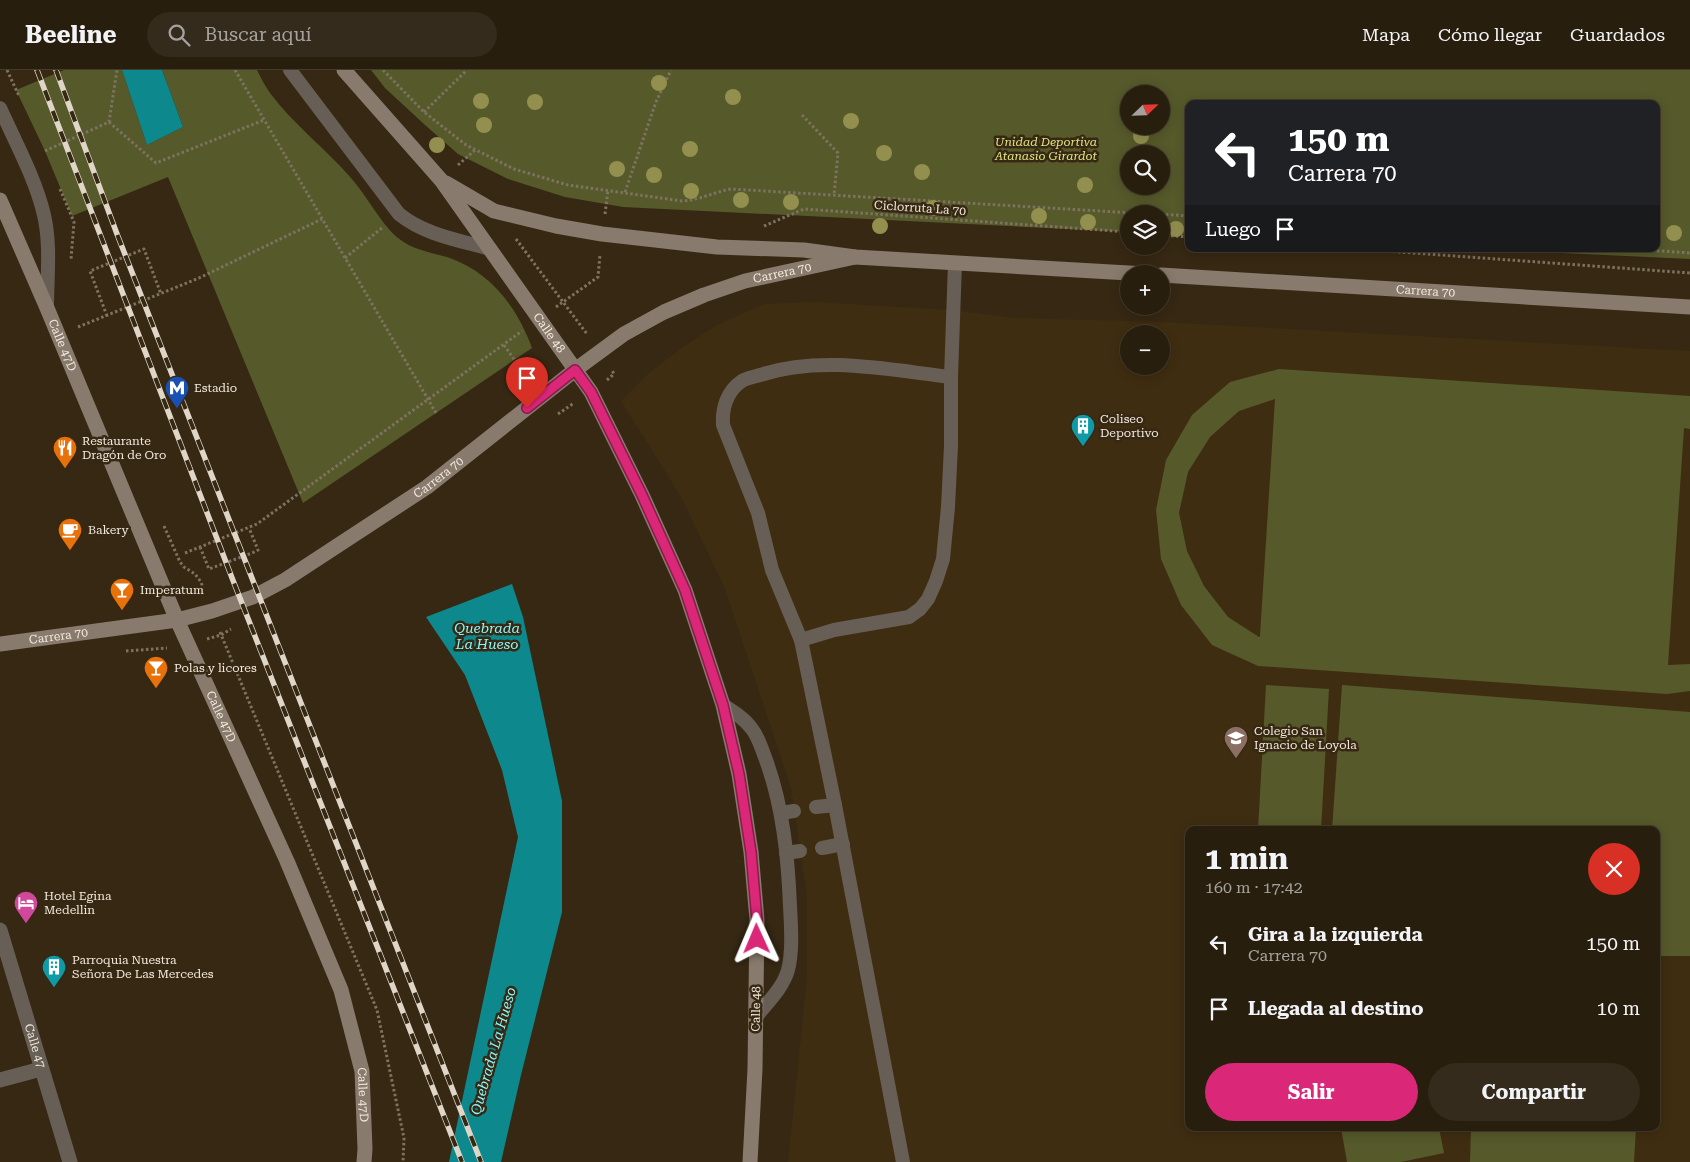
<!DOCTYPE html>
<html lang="es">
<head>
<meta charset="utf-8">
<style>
	body { margin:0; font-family:"Roboto Serif",serif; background:#342b1c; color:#f1f3f6; height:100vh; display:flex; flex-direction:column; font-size:19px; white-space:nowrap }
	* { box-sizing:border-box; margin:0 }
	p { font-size:16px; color:#a5a29e }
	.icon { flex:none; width:28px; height:28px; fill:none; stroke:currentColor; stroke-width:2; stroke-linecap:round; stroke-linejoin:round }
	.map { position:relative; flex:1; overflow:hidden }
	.details { position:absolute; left:1185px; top:756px; width:475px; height:305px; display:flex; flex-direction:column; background:#281e0e; border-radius:10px; box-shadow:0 2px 12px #0003,0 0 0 1px #443c2e }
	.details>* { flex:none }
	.top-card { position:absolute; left:1185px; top:30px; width:475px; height:152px; border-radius:10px; box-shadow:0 2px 12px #0003,0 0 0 1px #443c2e; background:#202124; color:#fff; overflow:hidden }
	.needle { width:32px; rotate:67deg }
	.fabs { position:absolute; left:1120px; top:15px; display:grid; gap:10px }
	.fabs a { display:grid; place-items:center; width:50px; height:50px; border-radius:50%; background:#281e0e; box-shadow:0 2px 12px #0003,0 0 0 1px #443c2e; font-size:25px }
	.pin { position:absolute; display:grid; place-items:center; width:42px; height:42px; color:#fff; margin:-51px -21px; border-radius:50% 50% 50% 0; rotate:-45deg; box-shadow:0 0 5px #0007 }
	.pin .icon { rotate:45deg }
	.me { position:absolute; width:55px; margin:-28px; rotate:359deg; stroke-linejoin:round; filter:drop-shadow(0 0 4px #0008) }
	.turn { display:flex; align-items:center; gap:18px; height:105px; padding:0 20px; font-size:22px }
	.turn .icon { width:65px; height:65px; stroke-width:2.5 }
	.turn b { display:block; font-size:35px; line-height:42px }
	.then { display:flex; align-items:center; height:48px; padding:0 20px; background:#0003; gap:10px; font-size:19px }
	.round { display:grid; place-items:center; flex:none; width:52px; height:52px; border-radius:26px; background:#342b1c }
	.head { display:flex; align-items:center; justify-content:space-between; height:85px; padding:0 20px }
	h1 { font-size:30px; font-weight:700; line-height:38px }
	.cta { display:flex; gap:10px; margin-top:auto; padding:10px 20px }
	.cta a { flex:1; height:58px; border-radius:30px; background:#db2777; color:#fff; font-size:20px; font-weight:700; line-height:58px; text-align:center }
	.cta a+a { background:#342b1c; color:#f1f3f6 }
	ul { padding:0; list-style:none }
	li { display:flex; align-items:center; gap:15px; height:65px; padding:0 20px }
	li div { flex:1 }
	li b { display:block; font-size:19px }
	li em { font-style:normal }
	header { display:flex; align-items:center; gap:30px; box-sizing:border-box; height:70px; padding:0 25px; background:#281e0e; border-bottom:1px solid #443c2e }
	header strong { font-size:24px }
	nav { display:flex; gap:28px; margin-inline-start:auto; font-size:18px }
	.search { width:350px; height:45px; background:#342b1c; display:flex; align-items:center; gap:12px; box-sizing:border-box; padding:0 18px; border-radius:28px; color:#a5a29e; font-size:19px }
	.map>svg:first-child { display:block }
	.built { fill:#3f2d11; fill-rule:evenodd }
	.green { fill:#56592a; fill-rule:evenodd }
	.water { fill:#0d898d }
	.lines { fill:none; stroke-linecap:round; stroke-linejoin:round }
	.path { stroke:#7e7260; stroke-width:3; stroke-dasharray:2.5 2.5; stroke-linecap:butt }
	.lane { stroke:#675e55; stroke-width:14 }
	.street { stroke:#675e55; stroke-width:15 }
	.secondary { stroke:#887a6c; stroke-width:15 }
	.rail-casing { stroke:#dfd6c8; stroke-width:5.5 }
	.rail { stroke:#362813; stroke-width:4; stroke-dasharray:11; stroke-linecap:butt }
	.tree { fill:#93904f }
	.route-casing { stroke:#8e194d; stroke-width:12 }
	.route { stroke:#db2777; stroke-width:9 }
	.labels { text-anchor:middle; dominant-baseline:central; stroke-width:5; stroke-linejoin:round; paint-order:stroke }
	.park-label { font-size:12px; font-style:italic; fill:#dfe580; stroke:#362813 }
	.street-label { font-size:12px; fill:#f2e9dc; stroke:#362813 }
	.poi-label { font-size:12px; fill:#f2e9dc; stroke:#362813; text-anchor:start }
	.water-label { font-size:14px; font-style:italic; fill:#8bf7fb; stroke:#362813 }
</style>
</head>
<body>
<header>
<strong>Beeline</strong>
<div class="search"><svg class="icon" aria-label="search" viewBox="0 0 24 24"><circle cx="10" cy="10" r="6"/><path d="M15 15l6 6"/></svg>Buscar aquí</div>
<nav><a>Mapa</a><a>Cómo llegar</a><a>Guardados</a></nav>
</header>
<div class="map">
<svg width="1690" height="1092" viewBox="0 0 1690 1092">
	<rect width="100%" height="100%" fill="#362813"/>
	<path class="built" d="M813 232 953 240 1014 248 1162 252 1690 281V1092H788L807 907V826L791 718 724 516 680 425 621 331 649 303 683 277 717 255 764 234ZM1129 264H1161V296H1129ZM1189 760H1656V1058H1189Z"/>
	<g class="green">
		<path d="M64 0H122L147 75 183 57 162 0H257C261 8 265 16 270 23 294 55 326 79 351 108 367 126 381 154 398 168 413 180 429 182 447 187 490 201 517 237 532 278L303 433 168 107 72 146 45 81 16 20Z"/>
		<path d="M371 0H1690V189L1477 179H1656V34H1189V165L1161 163V144H1129V162L623 137 565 127 508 109 458 84 425 55 385 18ZM1129 24H1161V56H1129ZM1129 84H1161V116H1129Z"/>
		<path d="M1279 299 1690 326V359L1684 358 1668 595 1690 594V621L1667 624 1258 596 1212 575 1181 535 1161 489 1156 440 1166 390 1192 345 1230 312ZM1275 329 1260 566 1259 567 1228 547 1204 516 1187 481 1179 443 1188 402 1210 367 1239 341Z"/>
		<polygon points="1266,615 1329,619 1321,760 1258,760"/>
		<polygon points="1342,615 1690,642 1690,886 1656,886 1656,760 1332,760"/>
		<polygon points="1341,1058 1439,1058 1444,1083 1401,1092 1347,1092"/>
		<polygon points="1471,1058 1636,1058 1634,1092 1470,1092"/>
	</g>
	<g class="water">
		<polygon points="122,0 162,0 183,57 147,75"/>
		<polygon points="512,514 523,547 562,731 562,842 521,1005 501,1092 449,1092 518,767 502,700 465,605 426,547"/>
	</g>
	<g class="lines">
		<g class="path">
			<polyline points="7,0 19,26"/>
			<polyline points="235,0 436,343"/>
			<path d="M383 0 424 42 466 75 514 99 568 115 682 131C700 130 714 122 731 119L1150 144"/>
			<polyline points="424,42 467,0"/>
			<polyline points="802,45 838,83 834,125"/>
			<polyline points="109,52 156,93 264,50"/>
			<polyline points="45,81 109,52 117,0"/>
			<polyline points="458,95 475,80"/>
			<polyline points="60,119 74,152 71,189"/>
			<polyline points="625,122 656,32 671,0"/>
			<polyline points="605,144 608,120"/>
			<polyline points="1161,144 1189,146"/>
			<polyline points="764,156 804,139 1129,162"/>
			<polyline points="1161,165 1189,167"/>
			<polyline points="516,169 587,264"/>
			<polyline points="1358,179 1690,203"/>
			<polyline points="1632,179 1690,183"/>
			<polyline points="345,188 383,157"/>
			<polyline points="556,237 598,207 600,185"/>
			<polyline points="107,246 90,201 144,179 161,224"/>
			<polyline points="78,257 199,208 322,149"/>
			<polyline points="504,275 528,309"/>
			<polyline points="607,310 614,304 612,300"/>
			<polyline points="558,344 574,333"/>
			<polyline points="164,456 180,492 184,497 195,504 201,512 204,521"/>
			<polyline points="200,477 209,499 252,483 258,480 249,458"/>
			<polyline points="185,483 257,454 522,261"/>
			<polyline points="220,562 377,940 404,1068 403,1092"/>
			<polyline points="207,569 221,565 231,559"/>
			<polyline points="126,581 167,578"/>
		</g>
		<g class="lane">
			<path d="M290 0 399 144C425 165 458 170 490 179"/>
			<path d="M0 38C15 71 36 110 44 145 51 175 47 207 47 238"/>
			<polyline points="801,570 834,560 909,547 920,539 928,529 936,511 943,489 948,437 951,376 951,307 955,193"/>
			<path d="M723 635C734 642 745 649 752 659 759 668 762 680 766 690 783 737 788 787 790 836 791 857 793 880 788 900 783 918 767 933 756 947"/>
			<polyline points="816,737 835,735"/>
			<polyline points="781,743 794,741"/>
			<polyline points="822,778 843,774"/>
			<polyline points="786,783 800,781"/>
			<path d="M903 1092 835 735 801 570 772 500 758 443 723 355C722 338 727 321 742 311 746 308 754 307 760 305 821 285 889 300 951 307"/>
		</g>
		<g class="street">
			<path id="s1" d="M0 860 70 1092"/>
			<polyline points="0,1010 41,999"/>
		</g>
		<g class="secondary">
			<path id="s2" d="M344 0 441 110 591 322 642 425 685 520 723 635 739 704 751 782 757 850 755 999 750 1092"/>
			<polyline points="446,113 494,141 556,156 602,164 717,177 804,180 855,187 1146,204"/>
			<path id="s3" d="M0 130 47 238 177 550 287 791 341 920 362 1001 365 1079 364 1092"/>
			<path id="s4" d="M1161 205 1690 237"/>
			<path id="s5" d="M0 574 177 550 212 541 253 527 285 510 427 417 575 300 624 264 664 242 704 225 745 211 855 187"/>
		</g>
		<defs>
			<g id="rail">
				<polyline points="37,0 234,513 462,1092"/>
				<polyline points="56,0 117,164 481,1092"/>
			</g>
		</defs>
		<use href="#rail" class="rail-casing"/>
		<use href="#rail" class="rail"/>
	</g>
	<g class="tree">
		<circle cx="659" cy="13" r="8"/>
		<circle cx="733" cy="27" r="8"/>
		<circle cx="481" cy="31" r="8"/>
		<circle cx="535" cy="32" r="8"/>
		<circle cx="851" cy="51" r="8"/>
		<circle cx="484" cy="55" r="8"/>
		<circle cx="1141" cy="66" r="8"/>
		<circle cx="437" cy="75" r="8"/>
		<circle cx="690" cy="79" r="8"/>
		<circle cx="884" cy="83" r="8"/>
		<circle cx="617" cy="99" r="8"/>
		<circle cx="922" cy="102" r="8"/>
		<circle cx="654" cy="105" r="8"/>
		<circle cx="1085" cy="115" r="8"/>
		<circle cx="691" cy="121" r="8"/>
		<circle cx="741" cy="130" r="8"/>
		<circle cx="791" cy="132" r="8"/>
		<circle cx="933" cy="138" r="8"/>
		<circle cx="1039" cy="146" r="8"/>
		<circle cx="1088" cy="152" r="8"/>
		<circle cx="880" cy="156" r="8"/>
		<circle cx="1176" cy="159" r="8"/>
		<circle cx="1674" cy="163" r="8"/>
	</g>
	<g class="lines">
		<defs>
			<polyline id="route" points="527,338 575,300 591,322 642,425 685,520 723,635 739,704 751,782 757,850 757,869"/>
		</defs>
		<use href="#route" class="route-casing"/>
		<use href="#route" class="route"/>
	</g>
	<defs>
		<symbol id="metro-pin" viewBox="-11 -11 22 30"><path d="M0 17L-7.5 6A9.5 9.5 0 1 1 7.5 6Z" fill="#1a4fb4" stroke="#362813"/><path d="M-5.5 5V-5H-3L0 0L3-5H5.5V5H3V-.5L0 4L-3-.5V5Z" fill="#fff"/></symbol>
		<symbol id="building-pin" viewBox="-11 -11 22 30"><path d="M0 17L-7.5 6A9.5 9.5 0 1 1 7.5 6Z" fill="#0f9aa8" stroke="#362813"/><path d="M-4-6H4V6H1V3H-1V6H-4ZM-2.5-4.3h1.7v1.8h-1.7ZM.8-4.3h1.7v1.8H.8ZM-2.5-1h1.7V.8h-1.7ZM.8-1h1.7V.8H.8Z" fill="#fff"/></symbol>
		<symbol id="restaurant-pin" viewBox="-11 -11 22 30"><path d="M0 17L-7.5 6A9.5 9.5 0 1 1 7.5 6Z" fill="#e8710a" stroke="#362813"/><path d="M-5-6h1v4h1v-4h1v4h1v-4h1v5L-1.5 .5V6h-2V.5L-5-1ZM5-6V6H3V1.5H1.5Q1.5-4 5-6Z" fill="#fff"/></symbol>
		<symbol id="cafe-pin" viewBox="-11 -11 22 30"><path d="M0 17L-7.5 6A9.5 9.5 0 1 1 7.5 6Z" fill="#e8710a" stroke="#362813"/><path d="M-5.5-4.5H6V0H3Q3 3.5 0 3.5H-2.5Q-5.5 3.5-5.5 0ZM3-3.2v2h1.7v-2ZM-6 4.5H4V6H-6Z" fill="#fff"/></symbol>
		<symbol id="bar-pin" viewBox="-11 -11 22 30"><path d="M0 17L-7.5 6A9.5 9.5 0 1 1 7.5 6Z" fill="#e8710a" stroke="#362813"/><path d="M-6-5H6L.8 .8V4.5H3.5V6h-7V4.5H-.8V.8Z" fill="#fff"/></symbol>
		<symbol id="school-pin" viewBox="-11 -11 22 30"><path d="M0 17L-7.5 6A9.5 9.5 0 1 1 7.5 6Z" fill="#8d6e63" stroke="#362813"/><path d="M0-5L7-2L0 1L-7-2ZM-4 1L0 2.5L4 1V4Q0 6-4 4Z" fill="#fff"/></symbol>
		<symbol id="hotel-pin" viewBox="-11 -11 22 30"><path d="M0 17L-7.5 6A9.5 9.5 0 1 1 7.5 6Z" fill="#d1479c" stroke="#362813"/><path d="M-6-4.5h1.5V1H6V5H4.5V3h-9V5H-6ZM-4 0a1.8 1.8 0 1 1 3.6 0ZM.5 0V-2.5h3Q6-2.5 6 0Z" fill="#fff"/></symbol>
	</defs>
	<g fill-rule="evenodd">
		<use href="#metro-pin" x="163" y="304" width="28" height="38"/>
		<use href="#building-pin" x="1069" y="342" width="28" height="38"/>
		<use href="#restaurant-pin" x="51" y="364" width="28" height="38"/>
		<use href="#cafe-pin" x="56" y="446" width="28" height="38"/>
		<use href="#bar-pin" x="108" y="506" width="28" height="38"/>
		<use href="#bar-pin" x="142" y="584" width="28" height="38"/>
		<use href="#school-pin" x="1222" y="654" width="28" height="38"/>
		<use href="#hotel-pin" x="12" y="819" width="28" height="38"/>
		<use href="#building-pin" x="40" y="883" width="28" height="38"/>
	</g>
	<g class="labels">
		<g class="park-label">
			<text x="1046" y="72">Unidad Deportiva<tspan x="1046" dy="14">Atanasio Girardot</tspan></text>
		</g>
		<g class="street-label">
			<text transform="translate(920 138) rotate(4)">Ciclorruta La 70</text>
			<text stroke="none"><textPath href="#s5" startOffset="884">Carrera 70</textPath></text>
			<text stroke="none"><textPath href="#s4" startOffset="265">Carrera 70</textPath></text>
			<text stroke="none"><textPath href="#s2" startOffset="334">Calle 48</textPath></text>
			<text stroke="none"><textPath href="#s3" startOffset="158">Calle 47D</textPath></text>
			<text stroke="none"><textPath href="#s5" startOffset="479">Carrera 70</textPath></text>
			<text stroke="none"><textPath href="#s5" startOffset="59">Carrera 70</textPath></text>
			<text stroke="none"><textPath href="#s3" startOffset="562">Calle 47D</textPath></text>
			<text transform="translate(756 939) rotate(-89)">Calle 48</text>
			<text stroke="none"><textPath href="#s1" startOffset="121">Calle 47</textPath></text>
			<text stroke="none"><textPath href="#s3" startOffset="968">Calle 47D</textPath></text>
		</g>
		<g class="poi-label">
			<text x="194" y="318">Estadio</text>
			<text x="1100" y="349">Coliseo<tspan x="1100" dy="14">Deportivo</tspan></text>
			<text x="82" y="371">Restaurante<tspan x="82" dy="14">Dragón de Oro</tspan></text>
			<text x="88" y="460">Bakery</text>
			<text x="140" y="520">Imperatum</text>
			<text x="174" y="598">Polas y licores</text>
			<text x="1254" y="661">Colegio San<tspan x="1254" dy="14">Ignacio de Loyola</tspan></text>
			<text x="44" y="826">Hotel Egina<tspan x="44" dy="14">Medellin</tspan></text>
			<text x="72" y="890">Parroquia Nuestra<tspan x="72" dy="14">Señora De Las Mercedes</tspan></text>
		</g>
		<g class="water-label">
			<text x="487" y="558">Quebrada<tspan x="487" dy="16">La Hueso</tspan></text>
			<text transform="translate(493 981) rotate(-74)">Quebrada La Hueso</text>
		</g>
	</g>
</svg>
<div class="fabs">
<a><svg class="needle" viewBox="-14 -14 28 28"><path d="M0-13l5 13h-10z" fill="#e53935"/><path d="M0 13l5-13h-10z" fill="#a5a29e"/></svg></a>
<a><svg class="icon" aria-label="search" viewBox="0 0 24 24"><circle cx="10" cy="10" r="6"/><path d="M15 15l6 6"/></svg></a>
<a><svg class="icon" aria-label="layers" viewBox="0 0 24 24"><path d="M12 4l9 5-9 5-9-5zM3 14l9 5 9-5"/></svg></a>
<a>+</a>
<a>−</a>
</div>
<div class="pin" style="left:527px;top:338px;background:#d93025"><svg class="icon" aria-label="arrive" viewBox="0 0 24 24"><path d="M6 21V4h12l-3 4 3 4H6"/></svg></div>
<svg class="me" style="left:757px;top:869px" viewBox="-20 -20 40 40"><path d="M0-17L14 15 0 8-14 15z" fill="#db2777" stroke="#fff" stroke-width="4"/></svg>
<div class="top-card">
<div class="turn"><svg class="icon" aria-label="left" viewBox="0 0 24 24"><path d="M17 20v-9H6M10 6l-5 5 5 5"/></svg><div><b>150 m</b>Carrera 70</div></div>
<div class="then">Luego<svg class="icon" aria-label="arrive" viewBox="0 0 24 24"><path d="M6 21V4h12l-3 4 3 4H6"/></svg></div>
</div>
<section class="details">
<div class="head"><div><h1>1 min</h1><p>160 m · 17:42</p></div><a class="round" style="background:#d93025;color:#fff"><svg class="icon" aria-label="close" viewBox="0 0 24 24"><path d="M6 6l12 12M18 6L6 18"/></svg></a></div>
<ul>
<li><svg class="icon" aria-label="left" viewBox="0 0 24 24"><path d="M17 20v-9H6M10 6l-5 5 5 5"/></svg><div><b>Gira a la izquierda</b><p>Carrera 70</p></div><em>150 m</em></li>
<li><svg class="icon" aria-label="arrive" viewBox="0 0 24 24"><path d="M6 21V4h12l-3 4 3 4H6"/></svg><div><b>Llegada al destino</b></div><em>10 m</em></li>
</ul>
<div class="cta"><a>Salir</a><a>Compartir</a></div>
</section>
</div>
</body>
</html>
